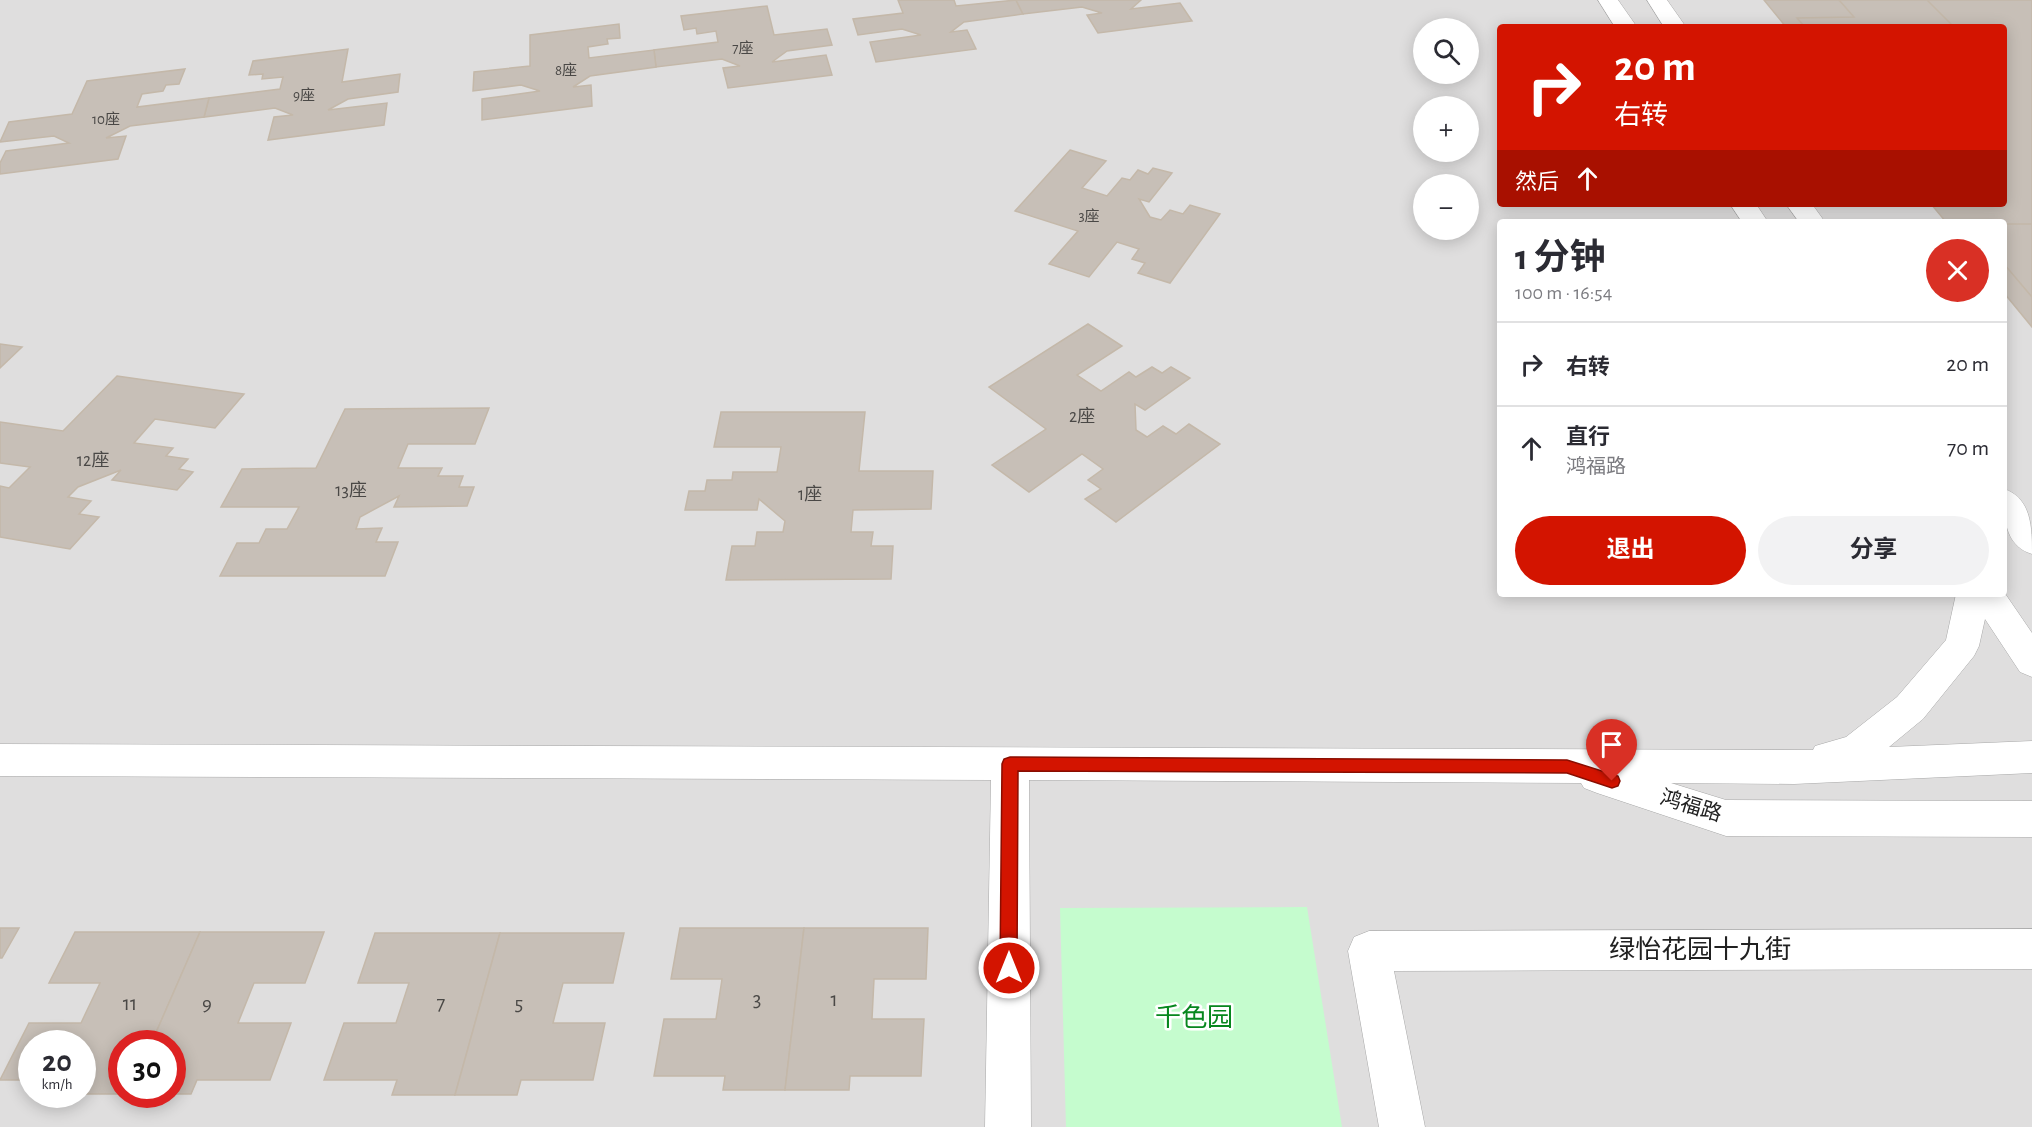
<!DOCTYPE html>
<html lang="zh">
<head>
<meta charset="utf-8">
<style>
	body { margin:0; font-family:"Alegreya Sans","Noto Sans SC",sans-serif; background:#f2f2f3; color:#2b2b33; height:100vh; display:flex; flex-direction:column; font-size:22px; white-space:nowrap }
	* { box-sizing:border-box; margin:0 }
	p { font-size:20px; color:#7c7c81 }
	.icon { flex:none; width:33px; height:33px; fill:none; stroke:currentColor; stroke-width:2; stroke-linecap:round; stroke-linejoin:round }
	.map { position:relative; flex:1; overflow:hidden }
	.sheet { position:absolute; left:1497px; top:219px; width:510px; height:378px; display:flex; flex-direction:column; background:#fff; border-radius:6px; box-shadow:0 3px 15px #0003 }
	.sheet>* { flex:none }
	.hud { position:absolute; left:1497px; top:24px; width:510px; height:183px; border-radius:6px; box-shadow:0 3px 15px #0003; background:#d31400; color:#fff; overflow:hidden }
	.tools { position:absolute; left:1413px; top:18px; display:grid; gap:12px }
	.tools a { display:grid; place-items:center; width:66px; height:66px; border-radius:50%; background:#fff; box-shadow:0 3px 15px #0003; font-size:30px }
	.speed { position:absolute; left:18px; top:1030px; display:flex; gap:12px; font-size:30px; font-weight:700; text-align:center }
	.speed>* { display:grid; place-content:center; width:78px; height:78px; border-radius:50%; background:#fff; box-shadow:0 3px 15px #0003; line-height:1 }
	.speed small { font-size:15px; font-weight:400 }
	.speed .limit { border:9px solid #d22; background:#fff; color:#111 }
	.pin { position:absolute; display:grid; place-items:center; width:51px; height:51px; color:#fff; margin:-62px -26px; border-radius:50% 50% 50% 0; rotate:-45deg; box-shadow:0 0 6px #0007 }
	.pin .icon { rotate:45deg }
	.me { position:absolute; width:66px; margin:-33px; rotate:0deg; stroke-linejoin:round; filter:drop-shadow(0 0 4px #0008) }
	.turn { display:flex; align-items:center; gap:21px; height:126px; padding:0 18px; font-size:27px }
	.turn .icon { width:78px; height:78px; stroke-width:2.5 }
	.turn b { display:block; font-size:42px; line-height:51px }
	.then { display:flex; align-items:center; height:57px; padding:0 18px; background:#0003; gap:12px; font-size:22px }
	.round { display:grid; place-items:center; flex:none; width:63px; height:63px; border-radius:32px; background:#f2f2f3 }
	.overview { display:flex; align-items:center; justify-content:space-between; height:102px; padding:0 18px }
	h1 { font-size:36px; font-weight:700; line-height:45px }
	.cta { display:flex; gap:12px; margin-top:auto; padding:12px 18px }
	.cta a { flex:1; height:69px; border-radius:36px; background:#d31400; color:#fff; font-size:24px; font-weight:700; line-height:69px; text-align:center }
	.cta a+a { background:#f2f2f3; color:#2b2b33 }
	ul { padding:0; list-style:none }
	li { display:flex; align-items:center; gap:18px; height:84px; padding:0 18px; border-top:2px solid #e1e1e2 }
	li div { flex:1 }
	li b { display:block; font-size:22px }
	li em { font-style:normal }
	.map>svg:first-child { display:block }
	.residential { fill:#dfdede; fill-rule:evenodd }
	.park { fill:#c5fcce }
	.building { fill:#c7bfb7; stroke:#c4b8a9; stroke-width:1.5 }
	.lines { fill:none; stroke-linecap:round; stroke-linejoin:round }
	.minor-casing { stroke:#a8a8a8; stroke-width:1 }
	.minor { fill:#fff; fill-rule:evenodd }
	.route { fill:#d31400; stroke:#890d00; stroke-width:1.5 }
	.labels { text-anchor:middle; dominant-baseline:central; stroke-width:5; stroke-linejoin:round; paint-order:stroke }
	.far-number-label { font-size:15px; fill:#4a4846 }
	.number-label { font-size:18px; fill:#4a4846 }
	.street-label { font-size:21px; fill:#212121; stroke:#fff }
	.near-number-label { font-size:21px; fill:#4a4846 }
	.near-street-label { font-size:26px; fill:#212121; stroke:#fff }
	.near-park-label { font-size:26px; fill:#07871e; stroke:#fff }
</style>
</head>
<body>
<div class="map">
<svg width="2032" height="1127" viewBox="0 0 2032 1127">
	<rect width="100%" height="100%" fill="#f2efe8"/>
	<path class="residential" d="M0 0H2032V1127H0ZM1500 27H2004V204H1500ZM1424 28H1468V74H1424ZM1424 106H1468V152H1424ZM1424 184H1468V230H1424ZM1500 222H2004V594H1500ZM32 1044H82V1095H32ZM122 1044H172V1095H122Z"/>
	<polygon class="park" points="1307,907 1342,1127 1066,1127 1060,908"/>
	<g class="building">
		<polygon points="898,0 954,0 956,6 1016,0 1023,14 964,22 951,32 967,30 976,49 876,62 870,42 921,35 902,29 858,35 853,19 903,13"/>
		<polygon points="1016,0 1141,0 1131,9 1180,3 1192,21 1098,33 1087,15 1102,13 1082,7 1023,14"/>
		<polygon points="1764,0 2032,0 2032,327 2004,293 2004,222 1946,222 1931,204 2004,204 2004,27 1786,27"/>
		<polygon points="1839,0 1927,0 1954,27 1805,27 1797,18 1854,17"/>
		<polygon points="767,6 774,35 827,29 832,45 787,51 772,62 826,55 832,75 728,88 723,68 740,66 722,59 656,67 654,50 718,42 716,31 697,34 696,28 684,30 681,16"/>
		<polygon points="619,24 620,38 607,39 608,44 588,47 589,58 654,50 656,67 590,76 573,87 591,85 592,106 482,120 482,99 540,91 521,85 473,91 474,72 530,66 530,35"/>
		<polygon points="348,49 342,82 400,74 398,92 348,99 328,110 387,103 384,125 268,140 274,117 293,115 275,108 204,117 209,98 280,89 283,77 262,79 263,74 249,75 253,61"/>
		<polygon points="185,69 179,84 166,85 163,91 142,94 137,107 209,98 204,117 130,126 106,138 126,136 118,159 0,174 0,163 6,151 69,143 54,136 0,142 9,122 72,114 87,81"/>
		<polygon points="1070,150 1106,161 1082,188 1107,196 1122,178 1130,180 1138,170 1148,174 1153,168 1172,173 1149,202 1139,199 1150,217 1161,220 1170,210 1183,214 1190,205 1220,214 1170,283 1138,273 1145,263 1132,259 1139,249 1117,242 1089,277 1049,264 1078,231 1015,211"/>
		<polygon points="2004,224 2032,224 2032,297 2004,264"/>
		<polygon points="1088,324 1122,346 1077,375 1101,391 1129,372 1136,377 1152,367 1162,373 1171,367 1190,378 1145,410 1135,404 1136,430 1147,437 1163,426 1176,434 1189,424 1220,444 1116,522 1085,499 1101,489 1088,480 1103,469 1082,454 1029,492 992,465 1046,429 989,387"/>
		<polygon points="0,344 22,347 0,368"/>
		<polygon points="117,376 244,394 215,428 155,419 134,443 173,448 166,456 188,459 179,469 193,472 177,490 112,480 121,470 78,487 68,497 91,501 79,514 99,517 70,549 0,537 0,486 9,488 30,467 0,463 0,422 63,431"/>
		<polygon points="489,408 475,444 408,444 398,468 442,468 438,476 463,476 459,487 474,487 467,506 394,507 399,496 360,517 356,529 382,528 376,542 398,542 385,576 220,576 237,543 259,543 266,529 287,529 299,507 221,507 242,469 316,468 345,409"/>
		<polygon points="721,412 865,412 859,471 933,471 931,509 853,510 851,532 873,532 871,546 893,546 891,579 726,580 732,546 755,546 757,532 783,532 785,521 759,499 757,510 685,510 689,491 705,491 707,480 732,480 733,472 777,472 781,447 714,447"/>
		<polygon points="0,928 19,928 2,958 0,958"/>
		<polygon points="680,928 804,928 785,1090 723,1090 725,1076 654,1076 664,1019 716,1019 722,979 671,979"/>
		<polygon points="804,928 928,928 926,979 874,979 872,1019 924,1019 921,1076 850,1076 849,1090 785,1090"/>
		<polygon points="75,932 200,932 151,1044 122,1044 122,1094 82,1094 82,1044 32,1044 32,1080 0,1080 29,1023 81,1023 100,983 49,983"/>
		<polygon points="200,932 324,932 305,983 254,983 238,1023 291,1023 270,1080 197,1080 191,1094 172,1094 172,1044 151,1044"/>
		<polygon points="375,933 500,933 455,1095 392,1095 397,1080 324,1080 344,1023 396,1023 409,983 358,983"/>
		<polygon points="500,933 624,933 613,983 563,983 553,1023 605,1023 593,1080 521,1080 517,1095 455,1095"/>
	</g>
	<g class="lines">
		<defs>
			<g id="minor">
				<polygon points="1598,0 1618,0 1637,27 1615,27"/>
				<polygon points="1647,0 1667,0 1686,27 1664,27"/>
				<polygon points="1730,204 1756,204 1768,222 1742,222"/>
				<polygon points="1786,204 1812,204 1825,222 1799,222"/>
				<path d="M2004 489C2032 498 2032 529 2032 554 2003 545 2004 515 2004 489Z"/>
				<polygon points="2004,592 2032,633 2032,677 2020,672 1985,619 1979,646 1974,656 1923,719 1889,747 2032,741 2032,773 1794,784 1671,783 1726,800 2032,801 2032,837 1726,836 1597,793 1584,788 1581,783 1029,780 1031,1127 985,1127 991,780 0,776 0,744 1813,750 1815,746 1846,737 1897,697 1946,640 1956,594"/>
				<polygon points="2032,929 2032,969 1394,971 1425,1127 1379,1127 1348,951 1354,937 1369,931"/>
			</g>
		</defs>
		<use href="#minor" class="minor-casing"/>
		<use href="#minor" class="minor"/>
	</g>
	<polygon class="route" points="1010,757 1567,760 1618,776 1620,781 1618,786 1612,788 1567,773 1018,771 1017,968 1015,974 1009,977 1003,974 1000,968 1002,764 1004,759"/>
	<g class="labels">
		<g class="far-number-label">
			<text x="743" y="48">7座</text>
			<text x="566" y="70">8座</text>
			<text x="304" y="95">9座</text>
			<text x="106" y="119">10座</text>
			<text x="1089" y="216">3座</text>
		</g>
		<g class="number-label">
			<text x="1082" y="417">2座</text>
			<text x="93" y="461">12座</text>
			<text x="351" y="491">13座</text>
			<text x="810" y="495">1座</text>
		</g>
		<g class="street-label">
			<text transform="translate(1691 806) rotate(17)">鸿福路</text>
		</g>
		<g class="near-number-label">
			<text x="757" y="999">3</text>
			<text x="834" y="999">1</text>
			<text x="130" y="1003">11</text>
			<text x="207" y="1003">9</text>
			<text x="441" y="1003">7</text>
			<text x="519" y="1003">5</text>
		</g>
		<g class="near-street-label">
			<text x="1700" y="950">绿怡花园十九街</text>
		</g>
		<g class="near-park-label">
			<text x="1194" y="1018">千色园</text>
		</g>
	</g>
</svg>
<div class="tools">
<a><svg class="icon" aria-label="search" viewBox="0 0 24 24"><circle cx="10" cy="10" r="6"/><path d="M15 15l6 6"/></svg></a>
<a>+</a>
<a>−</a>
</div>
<div class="speed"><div>20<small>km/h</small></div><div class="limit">30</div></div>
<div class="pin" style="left:1612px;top:781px;background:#d93025"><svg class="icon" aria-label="arrive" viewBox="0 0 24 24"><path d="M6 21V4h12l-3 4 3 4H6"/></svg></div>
<svg class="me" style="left:1009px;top:968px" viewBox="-20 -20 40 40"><circle r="17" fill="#d31400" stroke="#fff" stroke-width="3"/><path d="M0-11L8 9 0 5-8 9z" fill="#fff"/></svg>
<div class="hud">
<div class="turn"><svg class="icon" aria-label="right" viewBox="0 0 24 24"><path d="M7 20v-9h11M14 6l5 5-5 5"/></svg><div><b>20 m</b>右转</div></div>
<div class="then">然后<svg class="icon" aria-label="ahead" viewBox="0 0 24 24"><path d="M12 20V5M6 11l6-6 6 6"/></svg></div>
</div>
<section class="sheet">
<div class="overview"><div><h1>1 分钟</h1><p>100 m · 16:54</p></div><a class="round" style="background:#d93025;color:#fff"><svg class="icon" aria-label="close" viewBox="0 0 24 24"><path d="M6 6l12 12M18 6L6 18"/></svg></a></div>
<ul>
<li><svg class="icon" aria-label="right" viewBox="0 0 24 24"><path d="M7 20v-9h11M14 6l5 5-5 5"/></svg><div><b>右转</b></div><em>20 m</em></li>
<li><svg class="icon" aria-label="ahead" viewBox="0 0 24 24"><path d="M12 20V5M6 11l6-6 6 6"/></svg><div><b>直行</b><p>鸿福路</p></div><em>70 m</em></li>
</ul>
<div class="cta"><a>退出</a><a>分享</a></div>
</section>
</div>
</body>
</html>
